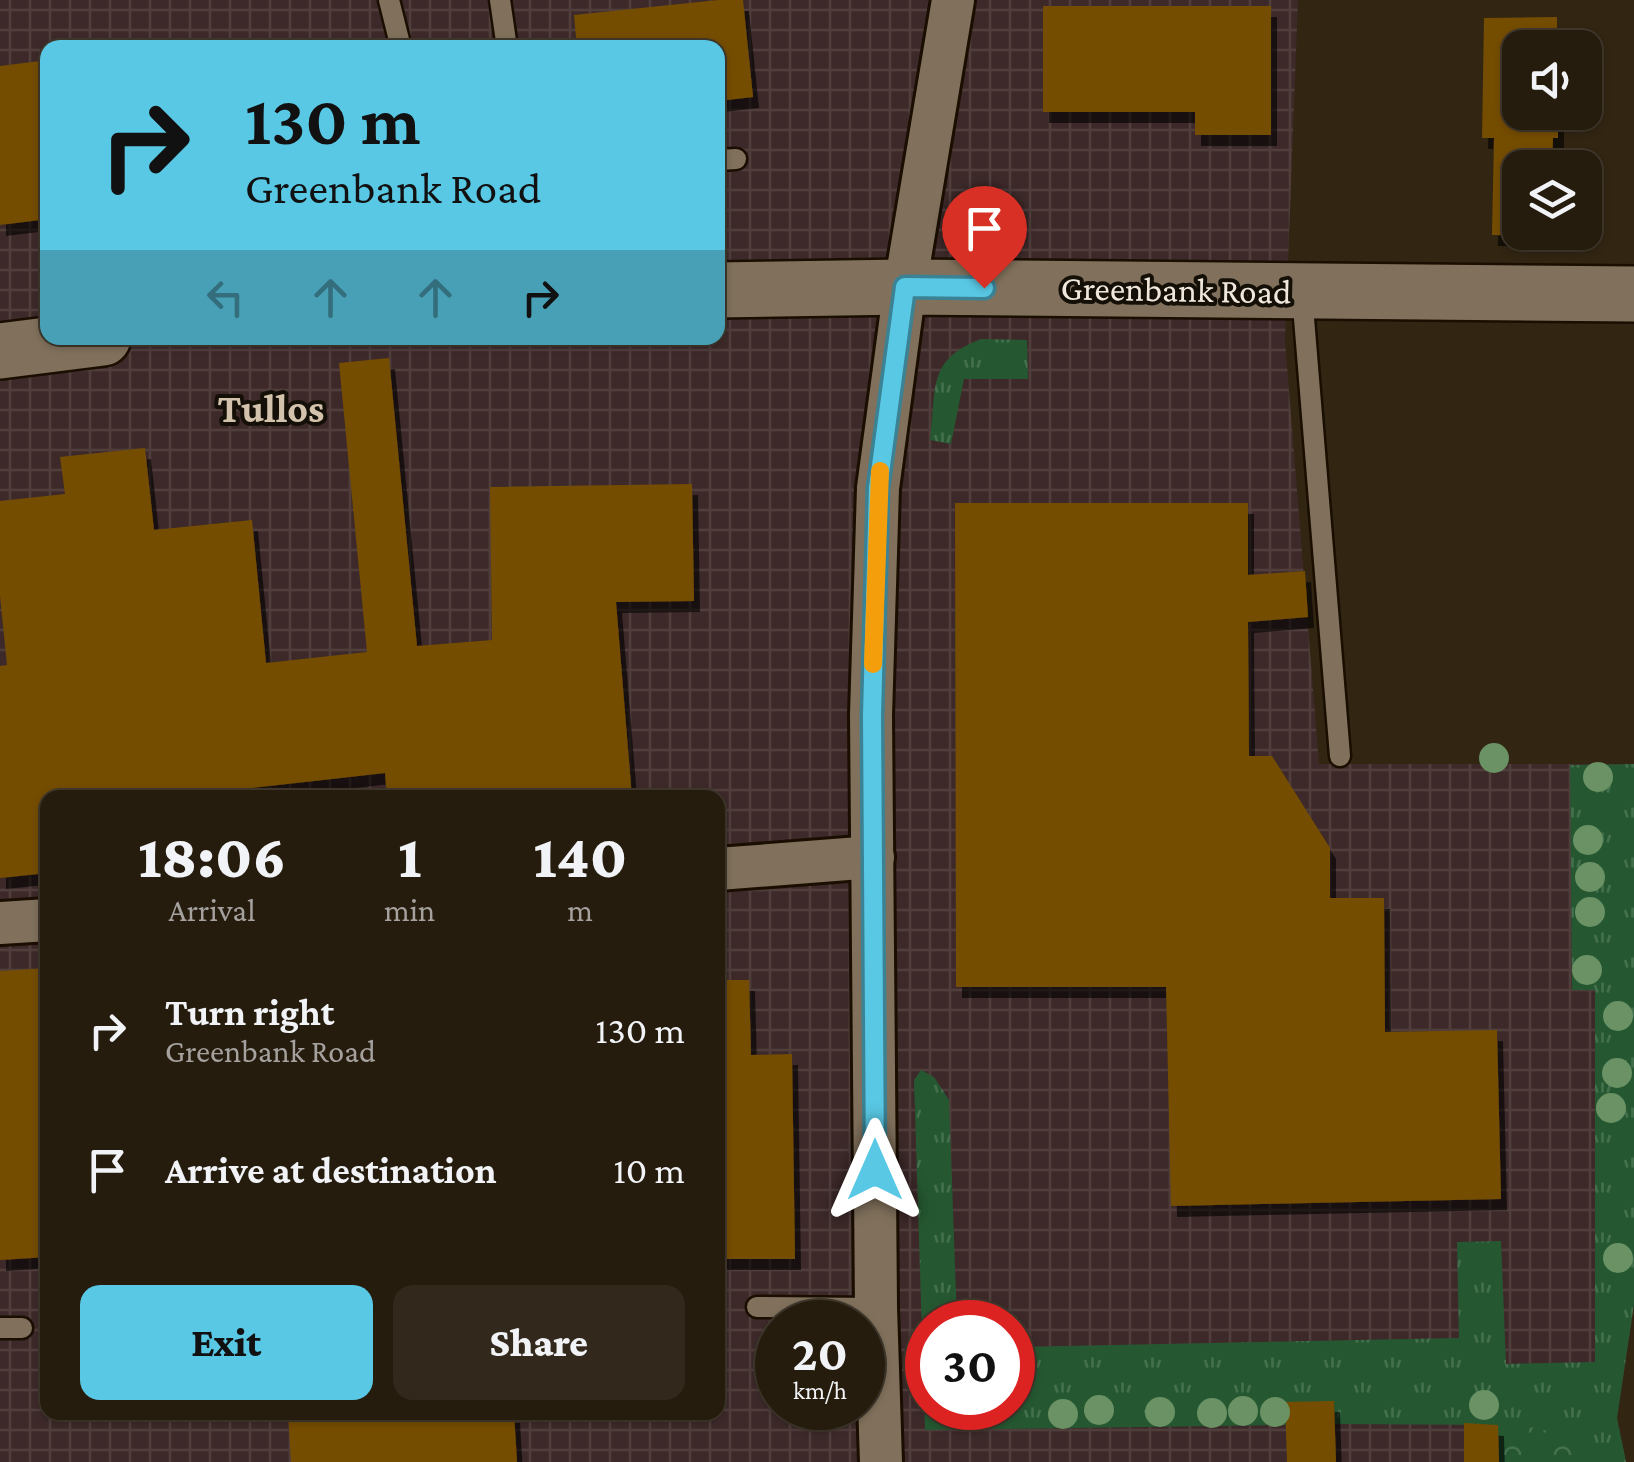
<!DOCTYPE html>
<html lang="en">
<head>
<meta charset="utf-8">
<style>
	body { margin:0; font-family:"Crimson Pro",serif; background:#32291c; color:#f1f3f6; height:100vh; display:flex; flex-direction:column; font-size:38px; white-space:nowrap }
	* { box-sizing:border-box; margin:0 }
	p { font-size:32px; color:#a4a19e }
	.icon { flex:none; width:55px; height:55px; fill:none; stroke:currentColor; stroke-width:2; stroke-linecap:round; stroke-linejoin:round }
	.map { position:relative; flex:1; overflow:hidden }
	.drawer { position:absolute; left:40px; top:790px; width:685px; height:630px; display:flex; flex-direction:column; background:#261c0e; border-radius:20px; box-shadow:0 2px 8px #0004,0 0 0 2px #423a2e }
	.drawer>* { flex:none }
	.guide { position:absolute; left:40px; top:40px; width:685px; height:305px; border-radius:20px; box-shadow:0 2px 8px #0004,0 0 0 2px #423a2e; background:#59c8e4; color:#111; overflow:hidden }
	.controls { position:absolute; left:1502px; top:30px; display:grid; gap:20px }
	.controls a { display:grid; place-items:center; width:100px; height:100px; border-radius:20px; background:#261c0e; box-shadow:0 2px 8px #0004,0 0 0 2px #423a2e; font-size:50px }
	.speed { position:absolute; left:755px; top:1300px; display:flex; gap:20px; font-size:50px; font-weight:700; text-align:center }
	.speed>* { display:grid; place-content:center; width:130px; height:130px; border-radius:50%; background:#261c0e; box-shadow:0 2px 8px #0004,0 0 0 2px #423a2e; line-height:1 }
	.speed small { font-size:25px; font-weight:400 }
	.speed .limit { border:15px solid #d22; background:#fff; color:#111 }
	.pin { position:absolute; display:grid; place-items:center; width:85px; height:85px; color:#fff; margin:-102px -42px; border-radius:50% 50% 50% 0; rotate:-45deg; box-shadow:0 0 10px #0007 }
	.pin .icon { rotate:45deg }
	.me { position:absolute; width:110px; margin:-55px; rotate:0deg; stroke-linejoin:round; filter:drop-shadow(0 0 8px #0008) }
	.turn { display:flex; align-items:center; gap:35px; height:210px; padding:0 40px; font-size:45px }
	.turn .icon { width:130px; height:130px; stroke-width:2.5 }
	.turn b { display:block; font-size:70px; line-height:85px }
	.lanes { display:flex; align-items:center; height:95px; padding:0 40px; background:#0003; justify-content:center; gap:50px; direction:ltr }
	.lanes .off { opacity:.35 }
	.eta { display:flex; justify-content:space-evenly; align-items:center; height:170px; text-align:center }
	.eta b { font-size:60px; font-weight:800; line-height:70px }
	.button { display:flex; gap:20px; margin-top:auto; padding:20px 40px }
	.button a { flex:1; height:115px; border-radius:20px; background:#59c8e4; color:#111; font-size:40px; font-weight:800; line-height:115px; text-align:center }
	.button a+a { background:#32291c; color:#f1f3f6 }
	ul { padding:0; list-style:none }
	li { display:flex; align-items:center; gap:30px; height:140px; padding:0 40px }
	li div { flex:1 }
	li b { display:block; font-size:38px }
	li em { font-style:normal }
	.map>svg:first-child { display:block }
	.industrial { fill:url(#industrial-grid); fill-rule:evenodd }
	.grass { fill:url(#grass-tufts) }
	.forest { fill:url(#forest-crowns) }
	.building { fill:#744d01; filter:url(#shadow) }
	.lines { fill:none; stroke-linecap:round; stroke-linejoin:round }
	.lane-casing { stroke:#1a0e00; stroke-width:25 }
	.street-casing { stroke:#1a0e00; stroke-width:48 }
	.secondary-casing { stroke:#1a0e00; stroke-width:60 }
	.lane { stroke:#81715c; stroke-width:20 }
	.street { stroke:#81715c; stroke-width:42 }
	.secondary { stroke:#81715c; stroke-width:55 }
	.tree { fill:#6a9264 }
	.route-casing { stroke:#3a8294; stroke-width:25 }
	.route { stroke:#59c8e4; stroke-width:18 }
	.slow { stroke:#f59e0b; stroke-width:18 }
	.labels { text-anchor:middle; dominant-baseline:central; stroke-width:8; stroke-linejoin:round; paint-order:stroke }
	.street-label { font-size:35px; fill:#f0e8dc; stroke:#151007 }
	.quarter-label { font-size:40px; font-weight:bold; fill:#d4c3ac; stroke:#151007 }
</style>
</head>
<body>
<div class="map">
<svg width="1634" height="1462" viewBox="0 0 1634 1462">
	<defs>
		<pattern id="industrial-grid" width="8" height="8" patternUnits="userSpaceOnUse" patternTransform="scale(2.5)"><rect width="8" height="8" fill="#3d2929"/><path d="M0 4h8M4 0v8" fill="none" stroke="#503e3d"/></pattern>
		<pattern id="grass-tufts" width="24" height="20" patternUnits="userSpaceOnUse" patternTransform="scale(2.5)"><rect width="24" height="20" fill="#255831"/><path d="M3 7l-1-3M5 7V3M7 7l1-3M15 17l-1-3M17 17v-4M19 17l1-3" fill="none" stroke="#45704e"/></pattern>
		<pattern id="forest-crowns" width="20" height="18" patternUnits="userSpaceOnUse" patternTransform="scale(2.5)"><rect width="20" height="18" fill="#255831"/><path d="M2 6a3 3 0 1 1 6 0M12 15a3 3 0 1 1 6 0" fill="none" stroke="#45704e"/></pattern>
		<filter id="shadow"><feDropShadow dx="6" dy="11" stdDeviation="0" flood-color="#0009"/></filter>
	</defs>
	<rect width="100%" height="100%" fill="#322512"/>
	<path class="industrial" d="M0 0H1298L1285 341 1319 764H1634V1304L1617 1418 1626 1462H0ZM48 48H718V338H48ZM48 798H718V1412H48ZM778 1322H862V1408H778ZM928 1322H1012V1408H928Z"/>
	<g class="grass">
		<path d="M981 339 1027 340 1028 379H964L951 444 930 440C937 389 926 360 981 339Z"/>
		<polygon points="1634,764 1634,1304 1617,1418 1626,1462 1499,1462 1498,1425 1335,1424 1334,1401 1286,1425 925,1430 914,1080 921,1070 934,1077 949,1100 957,1322 928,1322 928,1408 1012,1408 1013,1347 1459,1338 1457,1242 1501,1241 1506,1364 1595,1362 1595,990 1572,990 1570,765"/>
	</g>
	<polygon class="forest" points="1498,1425 1538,1428 1574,1439 1589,1462 1499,1462"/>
	<g class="building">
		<polygon points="718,0 743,0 753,97 718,101 718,48 577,48 574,15"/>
		<polygon points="1043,6 1271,6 1271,135 1195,135 1195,112 1043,112"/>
		<polygon points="1557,17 1557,48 1520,48 1520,112 1558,112 1558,138 1553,138 1552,168 1520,168 1520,232 1551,232 1550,236 1492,235 1494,138 1482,138 1484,18"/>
		<polygon points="48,60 48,219 0,225 0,66"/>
		<polygon points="389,358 417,646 492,640 490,487 692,484 694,601 616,602 632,798 387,798 385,773 197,794 197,798 48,798 48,873 0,878 0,666 7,665 0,596 0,501 65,494 60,457 145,448 154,530 252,520 266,663 367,652 339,363"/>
		<polygon points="955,503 1248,503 1248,575 1305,571 1308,617 1248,622 1249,756 1272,756 1330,848 1330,898 1384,898 1385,1032 1497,1030 1501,1199 1171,1206 1166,987 956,987"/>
		<polygon points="48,968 48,1257 0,1260 0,971"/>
		<polygon points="718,980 749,980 751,1055 792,1054 795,1259 718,1259"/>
		<polygon points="1334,1401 1336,1462 1287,1462 1285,1402"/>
		<polygon points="288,1412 514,1412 517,1462 291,1462"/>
		<polygon points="1464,1423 1498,1425 1499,1462 1464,1462"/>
	</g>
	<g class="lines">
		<defs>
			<g id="lane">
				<polyline points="389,0 401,48"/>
				<polyline points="500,0 507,48"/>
				<polyline points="718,160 736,159"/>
				<polyline points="1302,294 1340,756"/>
				<polyline points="757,1307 876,1308"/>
				<polyline points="0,1328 22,1328"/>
			</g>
			<g id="street">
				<polyline points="718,869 873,857"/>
				<polyline points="0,923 48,920"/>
				<polyline points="881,1462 876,1308 871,715 878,488 905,287 953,0"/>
			</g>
			<g id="secondary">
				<polyline points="718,290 905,287 1634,294"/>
				<polyline points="0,351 103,338"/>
			</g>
		</defs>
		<use href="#lane" class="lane-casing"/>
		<use href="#street" class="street-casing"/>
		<use href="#secondary" class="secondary-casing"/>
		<use href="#lane" class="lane"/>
		<use href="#street" class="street"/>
		<use href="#secondary" class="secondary"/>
	</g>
	<g class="tree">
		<circle cx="1494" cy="758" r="15"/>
		<circle cx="1598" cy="777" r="15"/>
		<circle cx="1588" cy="840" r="15"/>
		<circle cx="1590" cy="877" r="15"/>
		<circle cx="1590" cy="912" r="15"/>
		<circle cx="1587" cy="970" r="15"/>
		<circle cx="1618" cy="1016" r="15"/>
		<circle cx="1617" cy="1073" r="15"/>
		<circle cx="1611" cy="1108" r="15"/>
		<circle cx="1618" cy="1258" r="15"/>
		<circle cx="1484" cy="1405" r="15"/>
		<circle cx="1099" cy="1410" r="15"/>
		<circle cx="1243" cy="1411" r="15"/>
		<circle cx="1160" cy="1412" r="15"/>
		<circle cx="1275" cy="1412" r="15"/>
		<circle cx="1212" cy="1413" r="15"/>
		<circle cx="1063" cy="1414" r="15"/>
	</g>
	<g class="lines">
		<defs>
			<polyline id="route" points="875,1170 872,716 878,488 905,287 984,288"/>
		</defs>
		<use href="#route" class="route-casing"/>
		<use href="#route" class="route"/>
		<polyline class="slow" points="873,664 880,471"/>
	</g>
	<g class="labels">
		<g class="street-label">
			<text transform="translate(1176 290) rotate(1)">Greenbank Road</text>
		</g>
		<g class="quarter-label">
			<text x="271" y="408">Tullos</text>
		</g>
	</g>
</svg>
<div class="controls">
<a><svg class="icon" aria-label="sound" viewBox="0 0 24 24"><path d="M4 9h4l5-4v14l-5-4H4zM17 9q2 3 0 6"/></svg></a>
<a><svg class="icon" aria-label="layers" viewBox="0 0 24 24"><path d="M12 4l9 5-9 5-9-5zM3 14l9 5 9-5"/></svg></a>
</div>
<div class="speed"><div>20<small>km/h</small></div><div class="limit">30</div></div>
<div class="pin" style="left:984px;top:288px;background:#d93025"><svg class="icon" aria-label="arrive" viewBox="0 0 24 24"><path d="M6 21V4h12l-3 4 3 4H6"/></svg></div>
<svg class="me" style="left:875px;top:1170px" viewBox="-20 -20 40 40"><path d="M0-17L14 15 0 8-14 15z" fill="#59c8e4" stroke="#fff" stroke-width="4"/></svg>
<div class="guide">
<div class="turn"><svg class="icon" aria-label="right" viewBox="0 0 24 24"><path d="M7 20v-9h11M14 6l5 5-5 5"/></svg><div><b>130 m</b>Greenbank Road</div></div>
<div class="lanes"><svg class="icon off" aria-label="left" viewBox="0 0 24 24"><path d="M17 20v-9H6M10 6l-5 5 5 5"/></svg><svg class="icon off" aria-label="ahead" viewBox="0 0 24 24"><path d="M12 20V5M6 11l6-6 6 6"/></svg><svg class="icon off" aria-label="ahead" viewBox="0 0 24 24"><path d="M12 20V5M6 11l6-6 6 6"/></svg><svg class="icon" aria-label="right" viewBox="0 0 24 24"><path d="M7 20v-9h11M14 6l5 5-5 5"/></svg></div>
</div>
<section class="drawer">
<div class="eta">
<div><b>18:06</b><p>Arrival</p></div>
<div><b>1</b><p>min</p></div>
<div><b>140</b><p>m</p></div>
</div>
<ul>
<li><svg class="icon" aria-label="right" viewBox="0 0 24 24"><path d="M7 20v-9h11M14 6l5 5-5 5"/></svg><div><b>Turn right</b><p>Greenbank Road</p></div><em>130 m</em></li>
<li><svg class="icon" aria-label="arrive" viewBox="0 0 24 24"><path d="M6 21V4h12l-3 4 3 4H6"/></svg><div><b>Arrive at destination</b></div><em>10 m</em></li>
</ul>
<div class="button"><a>Exit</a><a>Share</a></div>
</section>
</div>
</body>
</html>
